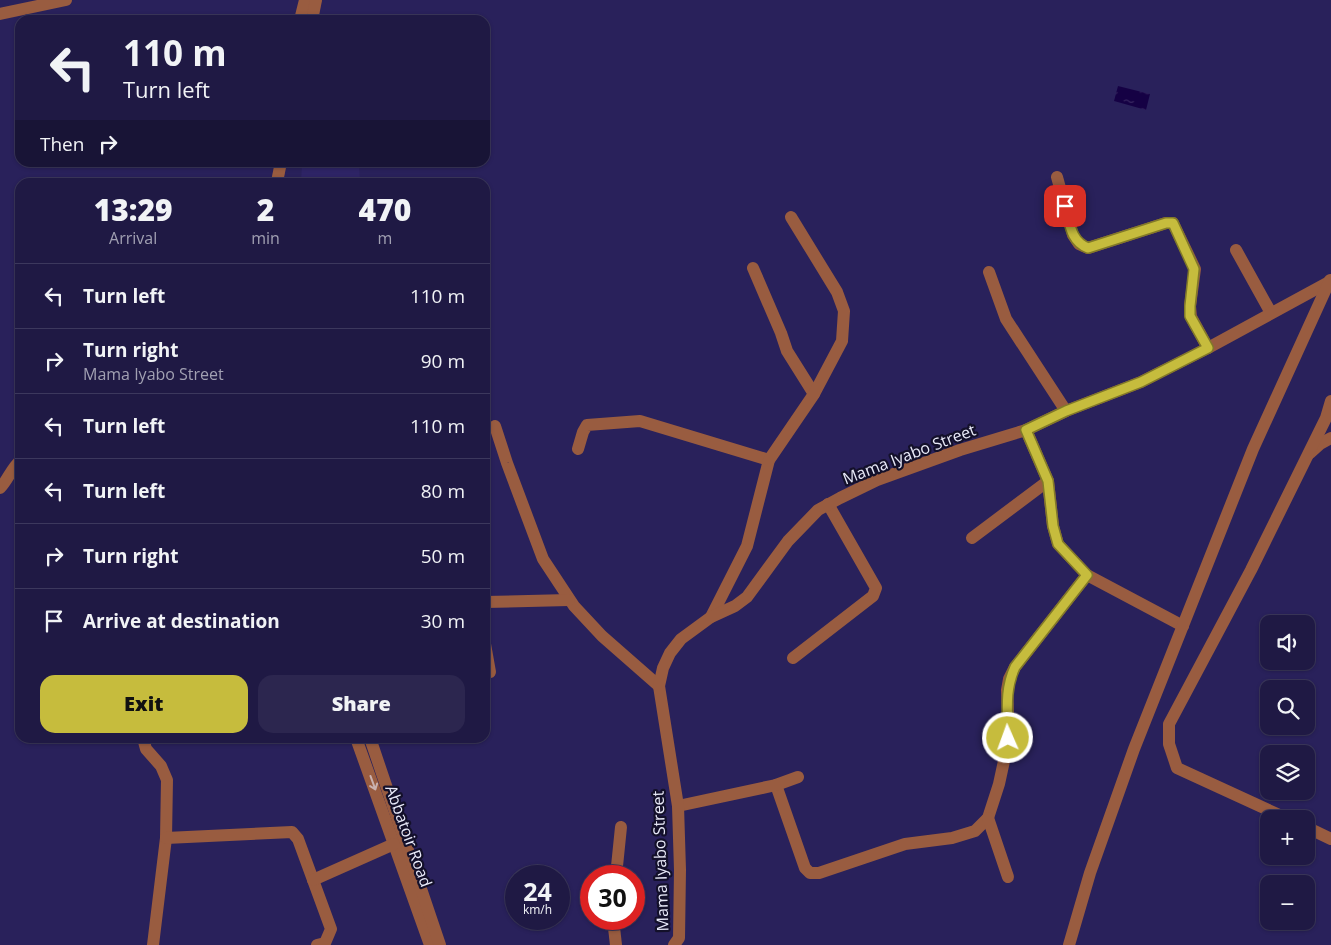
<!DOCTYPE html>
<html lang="en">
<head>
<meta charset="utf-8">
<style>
	body { margin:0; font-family:"Open Sans",sans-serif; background:#2c264f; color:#f1f3f6; height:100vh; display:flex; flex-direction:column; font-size:19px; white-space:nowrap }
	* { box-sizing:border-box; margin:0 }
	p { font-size:16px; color:#a1a0b2 }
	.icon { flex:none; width:28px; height:28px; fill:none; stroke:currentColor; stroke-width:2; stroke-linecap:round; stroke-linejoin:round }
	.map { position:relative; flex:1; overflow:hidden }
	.panel { position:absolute; left:15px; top:178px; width:475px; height:565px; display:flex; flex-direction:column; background:#1f1944; border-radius:15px; box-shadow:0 1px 4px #0004,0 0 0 1px #3c385d }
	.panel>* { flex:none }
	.hud { position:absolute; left:15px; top:15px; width:475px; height:152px; border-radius:15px; box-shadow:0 1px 4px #0004,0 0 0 1px #3c385d; background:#1f1944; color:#f1f3f6; overflow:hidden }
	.controls { position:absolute; left:1260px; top:615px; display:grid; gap:10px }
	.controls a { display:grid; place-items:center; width:55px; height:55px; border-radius:10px; background:#1f1944; box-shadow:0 1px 4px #0004,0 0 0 1px #3c385d; font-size:25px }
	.speed { position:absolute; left:505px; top:865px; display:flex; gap:10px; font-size:25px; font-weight:700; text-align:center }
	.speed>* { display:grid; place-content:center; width:65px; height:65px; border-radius:50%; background:#1f1944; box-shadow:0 1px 4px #0004,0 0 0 1px #3c385d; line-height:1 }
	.speed small { font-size:12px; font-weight:400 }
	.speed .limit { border:8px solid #d22; background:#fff; color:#111 }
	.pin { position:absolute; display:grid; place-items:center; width:42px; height:42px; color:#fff; margin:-21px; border-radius:10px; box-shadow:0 2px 8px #0006 }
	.me { position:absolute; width:55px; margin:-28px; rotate:358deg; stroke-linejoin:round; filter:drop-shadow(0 0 4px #0008) }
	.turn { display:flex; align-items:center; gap:18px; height:105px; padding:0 25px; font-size:22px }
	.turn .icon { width:65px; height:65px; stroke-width:2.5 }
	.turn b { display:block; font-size:35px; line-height:42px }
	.then { display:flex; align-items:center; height:48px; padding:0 25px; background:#0003; gap:10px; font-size:19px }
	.eta { display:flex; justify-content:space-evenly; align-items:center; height:85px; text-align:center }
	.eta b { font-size:30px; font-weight:800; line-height:35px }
	.button { display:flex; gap:10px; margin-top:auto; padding:10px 25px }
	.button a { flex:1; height:58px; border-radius:15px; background:#c6bc3d; color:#111; font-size:20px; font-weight:800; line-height:58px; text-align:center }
	.button a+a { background:#2c264f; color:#f1f3f6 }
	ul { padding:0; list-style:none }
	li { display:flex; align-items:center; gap:15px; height:65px; padding:0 25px; border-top:1px solid #3c385d }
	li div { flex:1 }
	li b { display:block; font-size:19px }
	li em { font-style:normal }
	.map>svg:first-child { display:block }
	.built { fill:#2e2466 }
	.water { fill:url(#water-ripples) }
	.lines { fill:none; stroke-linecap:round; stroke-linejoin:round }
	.minor { stroke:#995c40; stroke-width:12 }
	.oneway { stroke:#c9b1af }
	.route-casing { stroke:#817a28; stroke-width:12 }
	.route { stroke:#c6bc3d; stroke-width:9 }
	.labels { text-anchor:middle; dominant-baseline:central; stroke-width:4.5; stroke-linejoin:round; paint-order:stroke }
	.street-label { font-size:16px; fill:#e9eaf9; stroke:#13102a }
</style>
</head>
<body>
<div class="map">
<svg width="1331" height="945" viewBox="0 0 1331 945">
	<defs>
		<pattern id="water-ripples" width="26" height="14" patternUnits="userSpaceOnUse" patternTransform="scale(1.25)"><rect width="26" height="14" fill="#150144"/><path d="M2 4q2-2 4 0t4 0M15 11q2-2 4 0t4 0" fill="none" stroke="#372660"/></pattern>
	</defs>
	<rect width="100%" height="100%" fill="#29215b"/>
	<polygon class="built" points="302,163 359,163 360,182 301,182"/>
	<polygon class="water" points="1118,86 1150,94 1146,110 1114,101"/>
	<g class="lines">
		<g class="minor">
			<polyline points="0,14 66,0"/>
			<polyline points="300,20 305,0"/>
			<polyline points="312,20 316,0"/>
			<polyline points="1057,177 1073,235 1079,244 1088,248 1166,223 1173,223 1195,269 1190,306 1191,317 1208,348"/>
			<polyline points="277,182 281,162"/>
			<polyline points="1236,250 1271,313"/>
			<polyline points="753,268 781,333 787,351 814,394"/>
			<polyline points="989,272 1006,319 1066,411"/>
			<polyline points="495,426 507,463 543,559 574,606 602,636 659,686"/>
			<polyline points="1026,430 1048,481 1053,526 1058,544 1087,575 1183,626"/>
			<polyline points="578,449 583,432 587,425 640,421 769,460"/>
			<polyline points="1310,453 1320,444 1331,438"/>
			<path d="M0 488C8 480 11 469 20 461"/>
			<polyline points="972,538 1048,481"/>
			<polyline points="485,602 569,600"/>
			<polyline points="711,617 747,546 769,460 814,394 842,341 844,311 837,292 791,217"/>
			<polyline points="485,644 490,672"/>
			<polyline points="793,658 873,596 876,588 828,504"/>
			<polyline points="143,738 146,749 161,766 167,780 166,838 153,945"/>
			<polyline points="356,738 430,945"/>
			<polyline points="370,738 440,945"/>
			<polyline points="776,785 805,868 810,873 819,873 905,844 952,838 975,831 988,818 999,784 1009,738 1007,690 1009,679 1015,667 1087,575"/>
			<polyline points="678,806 776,785 798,777"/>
			<polyline points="988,818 1008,877"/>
			<polyline points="1288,819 1177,768 1169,744 1169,724 1251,570 1326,418 1331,401"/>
			<polyline points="1306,827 1331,839"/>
			<polyline points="166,838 292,832 298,839 331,929 325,943 317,945"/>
			<polyline points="616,876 621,827"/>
			<polyline points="313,880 394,844"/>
			<polyline points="613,919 616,945"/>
			<polyline points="674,945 679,938 680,870 678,806 659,686 663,668 670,653 681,639 711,617 735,606 747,597 788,541 818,510 840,498 877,480 960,450 1026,430 1066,411 1141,382 1208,348 1329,282"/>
			<polyline points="1069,945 1090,873 1134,749 1253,449 1330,280"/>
		</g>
	</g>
	<defs><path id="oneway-shaft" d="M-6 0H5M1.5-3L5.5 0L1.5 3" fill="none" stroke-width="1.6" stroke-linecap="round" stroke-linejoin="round" transform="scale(1.25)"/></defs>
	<use class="oneway" href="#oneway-shaft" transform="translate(373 783) rotate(70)"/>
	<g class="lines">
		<defs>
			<path id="route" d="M1008 738C1008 713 1004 691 1015 667L1087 575 1058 544 1053 526 1048 481 1026 430 1066 411 1141 382 1208 348 1190 316V306L1194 269 1173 223H1166L1088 248C1070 241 1070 223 1065 206"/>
		</defs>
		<use href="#route" class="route-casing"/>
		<use href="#route" class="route"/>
	</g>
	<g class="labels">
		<g class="street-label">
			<text transform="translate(909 454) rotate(-21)">Mama Iyabo Street</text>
			<text transform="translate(409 836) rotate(70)">Abbatoir Road</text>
			<text transform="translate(660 861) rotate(-92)">Mama Iyabo Street</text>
		</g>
	</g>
</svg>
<div class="controls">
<a><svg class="icon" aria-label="sound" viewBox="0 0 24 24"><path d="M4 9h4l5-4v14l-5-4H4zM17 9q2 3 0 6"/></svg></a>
<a><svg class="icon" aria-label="search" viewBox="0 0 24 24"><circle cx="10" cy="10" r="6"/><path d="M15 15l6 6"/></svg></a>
<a><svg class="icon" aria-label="layers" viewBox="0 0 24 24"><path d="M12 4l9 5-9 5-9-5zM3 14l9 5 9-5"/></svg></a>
<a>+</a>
<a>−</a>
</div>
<div class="speed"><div>24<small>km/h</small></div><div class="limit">30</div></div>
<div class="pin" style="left:1065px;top:206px;background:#d93025"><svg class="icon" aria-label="arrive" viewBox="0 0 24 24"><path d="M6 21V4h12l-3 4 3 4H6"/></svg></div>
<svg class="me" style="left:1008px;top:738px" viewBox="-20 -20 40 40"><circle r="17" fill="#c6bc3d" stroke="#fff" stroke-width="3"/><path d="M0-11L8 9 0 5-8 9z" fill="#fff"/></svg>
<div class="hud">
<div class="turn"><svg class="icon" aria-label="left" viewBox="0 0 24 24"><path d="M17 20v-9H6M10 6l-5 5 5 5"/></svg><div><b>110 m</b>Turn left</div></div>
<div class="then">Then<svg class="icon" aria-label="right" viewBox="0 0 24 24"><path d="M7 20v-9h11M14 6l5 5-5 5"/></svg></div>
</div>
<section class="panel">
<div class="eta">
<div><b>13:29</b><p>Arrival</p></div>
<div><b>2</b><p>min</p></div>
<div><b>470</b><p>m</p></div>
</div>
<ul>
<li><svg class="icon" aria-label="left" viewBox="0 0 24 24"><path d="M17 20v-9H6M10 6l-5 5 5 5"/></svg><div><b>Turn left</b></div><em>110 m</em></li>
<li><svg class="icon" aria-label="right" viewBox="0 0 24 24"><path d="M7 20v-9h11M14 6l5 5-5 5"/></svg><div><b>Turn right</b><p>Mama Iyabo Street</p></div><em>90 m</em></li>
<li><svg class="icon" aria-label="left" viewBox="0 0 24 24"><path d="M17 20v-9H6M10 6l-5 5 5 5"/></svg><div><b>Turn left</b></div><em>110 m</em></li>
<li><svg class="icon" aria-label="left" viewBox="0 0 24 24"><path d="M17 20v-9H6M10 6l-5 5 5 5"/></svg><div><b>Turn left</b></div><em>80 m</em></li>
<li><svg class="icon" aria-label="right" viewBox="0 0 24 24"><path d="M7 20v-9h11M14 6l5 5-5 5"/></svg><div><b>Turn right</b></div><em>50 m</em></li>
<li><svg class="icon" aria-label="arrive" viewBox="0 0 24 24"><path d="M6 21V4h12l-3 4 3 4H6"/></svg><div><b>Arrive at destination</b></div><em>30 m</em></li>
</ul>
<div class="button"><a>Exit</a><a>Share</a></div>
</section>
</div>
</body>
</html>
